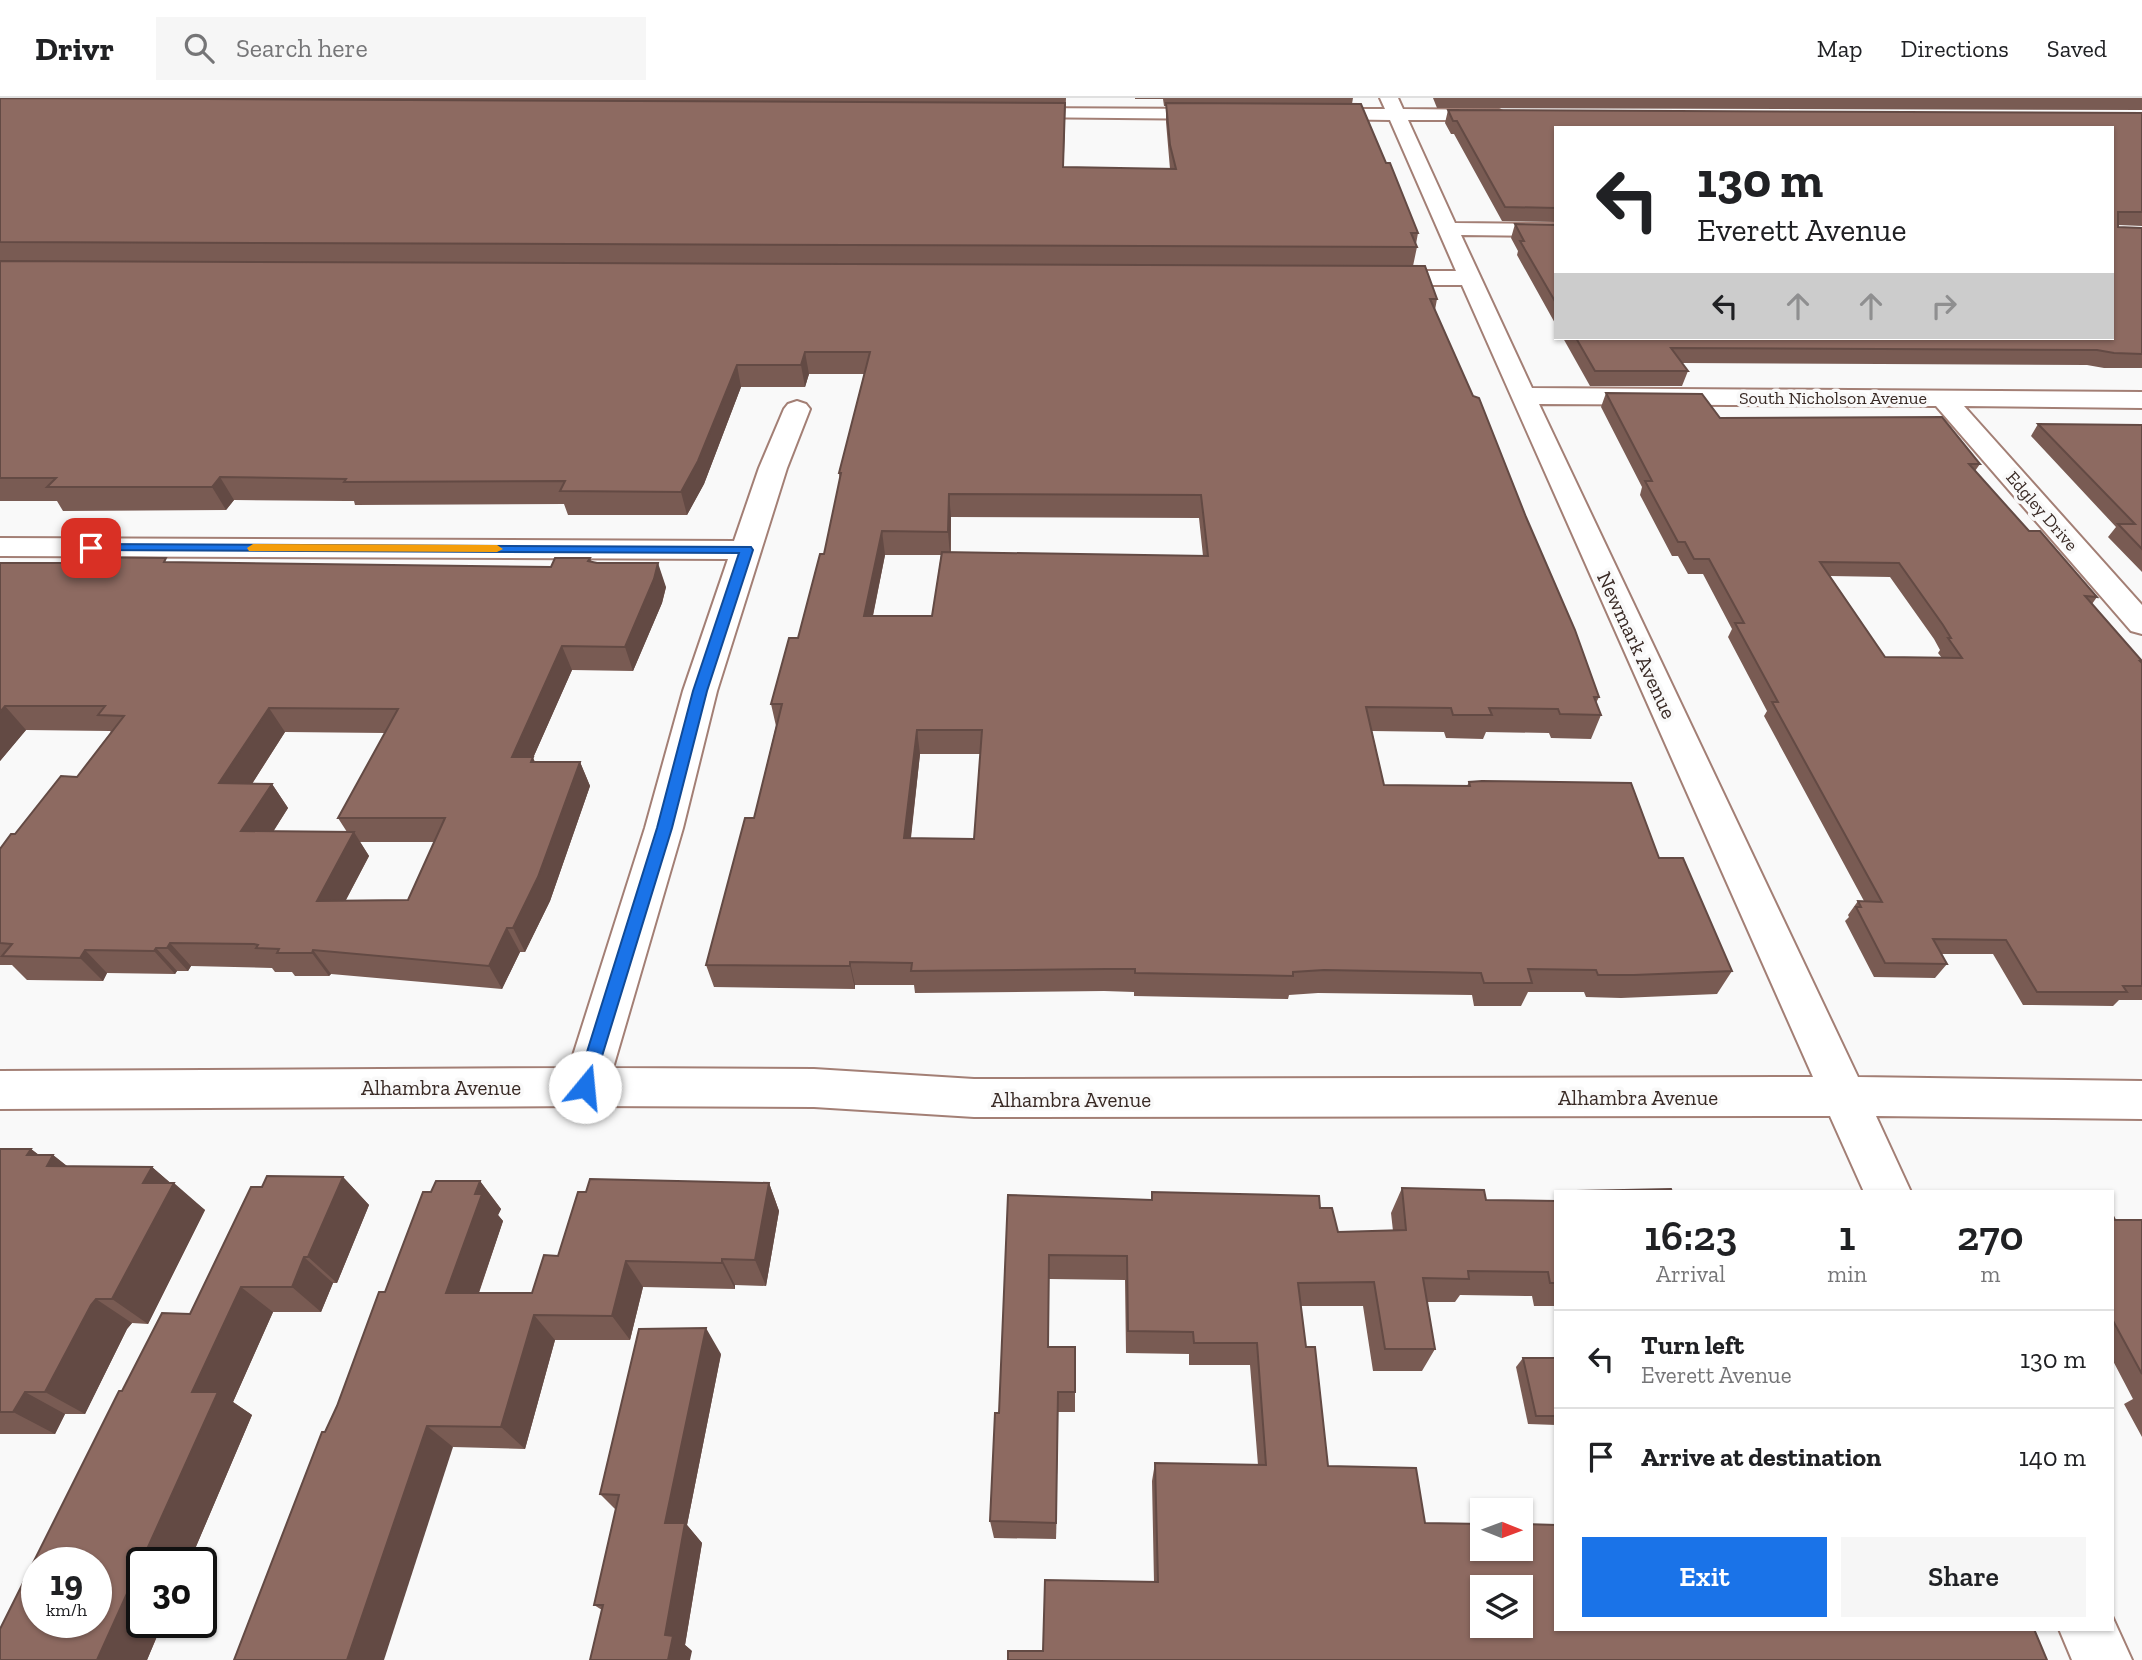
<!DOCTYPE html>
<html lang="en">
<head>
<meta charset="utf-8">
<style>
	body { margin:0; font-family:"Zilla Slab",serif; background:#f6f6f6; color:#202124; height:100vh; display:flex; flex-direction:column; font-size:26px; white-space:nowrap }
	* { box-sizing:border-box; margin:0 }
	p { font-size:23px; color:#757577 }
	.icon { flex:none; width:38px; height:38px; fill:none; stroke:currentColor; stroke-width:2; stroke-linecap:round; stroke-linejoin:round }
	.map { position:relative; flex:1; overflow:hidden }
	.details { position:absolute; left:1554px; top:1092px; width:560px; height:441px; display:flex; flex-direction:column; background:#fff; border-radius:0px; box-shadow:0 2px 5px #0004 }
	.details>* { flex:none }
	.top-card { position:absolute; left:1554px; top:28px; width:560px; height:214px; border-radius:0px; box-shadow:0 2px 5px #0004; background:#fff; color:#202124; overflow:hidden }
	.needle { width:46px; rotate:91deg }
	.tools { position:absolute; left:1470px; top:1400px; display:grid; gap:14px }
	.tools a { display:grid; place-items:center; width:63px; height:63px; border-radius:0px; background:#fff; box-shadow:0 2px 5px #0004; font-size:35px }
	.speed { position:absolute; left:21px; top:1449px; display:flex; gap:14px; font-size:35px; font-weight:700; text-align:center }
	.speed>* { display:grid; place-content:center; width:91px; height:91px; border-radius:50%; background:#fff; box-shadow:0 2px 5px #0004; line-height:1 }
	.speed small { font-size:18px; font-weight:400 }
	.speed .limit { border:4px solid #111; border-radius:10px; background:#fff; color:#111 }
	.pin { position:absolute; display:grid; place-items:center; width:60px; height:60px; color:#fff; margin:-30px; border-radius:14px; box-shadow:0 4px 10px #0006 }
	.me { position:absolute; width:77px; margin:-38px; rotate:17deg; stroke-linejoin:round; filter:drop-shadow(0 0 5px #0008) }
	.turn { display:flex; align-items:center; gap:24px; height:147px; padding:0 28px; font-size:32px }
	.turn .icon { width:91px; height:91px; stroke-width:2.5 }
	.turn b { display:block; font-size:49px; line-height:60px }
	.lanes { display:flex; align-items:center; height:66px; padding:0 28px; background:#0003; justify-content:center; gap:35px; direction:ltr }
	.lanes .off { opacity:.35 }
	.eta { display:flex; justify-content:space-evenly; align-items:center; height:119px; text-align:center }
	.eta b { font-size:42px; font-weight:600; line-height:49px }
	.action { display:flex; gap:14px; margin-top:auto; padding:14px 28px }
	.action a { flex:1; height:80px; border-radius:0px; background:#1a73e8; color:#fff; font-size:28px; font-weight:600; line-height:80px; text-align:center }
	.action a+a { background:#f6f6f6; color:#202124 }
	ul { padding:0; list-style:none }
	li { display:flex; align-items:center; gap:21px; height:98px; padding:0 28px; border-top:2px solid #e0e0e0 }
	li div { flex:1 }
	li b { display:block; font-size:26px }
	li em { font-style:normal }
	header { display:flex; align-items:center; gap:42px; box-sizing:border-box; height:98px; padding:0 35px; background:#fff; border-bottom:2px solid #e0e0e0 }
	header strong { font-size:33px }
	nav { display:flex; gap:38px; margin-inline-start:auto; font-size:24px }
	.search { width:490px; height:63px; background:#f6f6f6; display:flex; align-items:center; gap:18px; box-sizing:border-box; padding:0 24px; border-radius:0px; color:#757577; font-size:26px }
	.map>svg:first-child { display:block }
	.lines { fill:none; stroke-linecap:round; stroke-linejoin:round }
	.minor-casing { stroke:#a37f75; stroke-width:4 }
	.minor { fill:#fff; fill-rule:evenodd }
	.wall { fill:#795b53; fill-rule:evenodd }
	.shaded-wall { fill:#634a44 }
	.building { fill:#8d6a61; stroke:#634a44; stroke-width:2; fill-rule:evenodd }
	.route { fill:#1a73e8; stroke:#114b97; stroke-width:2 }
	.slow { fill:#f59e0b }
	.labels { text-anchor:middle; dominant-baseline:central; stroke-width:7; stroke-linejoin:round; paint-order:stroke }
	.far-street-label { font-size:18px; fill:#392a25; stroke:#f9f9f9 }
	.street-label { font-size:21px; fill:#392a25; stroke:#f9f9f9 }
</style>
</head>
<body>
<header>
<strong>Drivr</strong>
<div class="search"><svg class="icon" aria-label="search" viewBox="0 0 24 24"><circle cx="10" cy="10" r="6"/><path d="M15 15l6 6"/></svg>Search here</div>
<nav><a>Map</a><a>Directions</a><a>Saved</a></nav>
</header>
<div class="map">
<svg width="2142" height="1562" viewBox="0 0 2142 1562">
	<rect width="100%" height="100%" fill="#f9f9f9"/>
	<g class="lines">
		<defs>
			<g id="minor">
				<polygon points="1380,0 1398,0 1403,11 1499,12 1508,17 1499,22 1408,22 1455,125 1556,126 1556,138 1461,137 1532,290 2142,294 2142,310 1964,308 2142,507 2142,536 2131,533 1936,308 1539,306 1858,979 2142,983 2142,1021 1876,1018 1911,1094 1864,1094 1830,1018 974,1019 814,1009 585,1008 0,1011 0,973 569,970 645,730 683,593 728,461 0,458 0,440 734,443 759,370 784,311 788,306 797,303 806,306 810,311 787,370 717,593 683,730 613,970 814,971 974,981 1813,979 1462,187 1376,187 1368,185 1365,180 1368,175 1376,173 1456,173 1390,22 1315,21 1306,16 1315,11 1385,11"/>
				<polygon points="1014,10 1219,11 1228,16 1219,21 1008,19 1005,15"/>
				<polygon points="2112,1518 2132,1562 2072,1562 2059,1531 2112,1531"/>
			</g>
		</defs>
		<use href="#minor" class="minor-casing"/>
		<use href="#minor" class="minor"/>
	</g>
	<g class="wall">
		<path d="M0 0H1066L1063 69 1170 71 1166 24V8H1164L1163 1H1135V0H1353L1352 6 1386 65 1418 135 1416 146 1417 149 1413 168 1437 201 1435 212 1526 419 1599 599 1596 605 1601 617 1591 641 1551 640 1549 635 1486 634 1483 641 1446 640 1444 634 1372 633 1384 687 1467 688 1469 684 1659 760 1732 873 1717 896 1621 900 1586 899 1584 894H1528L1521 908H1474L1472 897 1318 895 1289 897 1288 901 1134 898V894L1104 893 915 895 914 887H855V891L714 889 706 867 754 720 776 628 771 606 798 540 824 456 840 383 839 375 864 276H809L805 289H741L704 386 687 417H568L564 406 355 407 354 403H346L234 402 226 412 63 413 57 403H0ZM951 419 1199 420 1203 458 951 454ZM885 457H941L932 518H873ZM920 656H981L974 741 911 740Z"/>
		<polygon points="1433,0 2142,0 2142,12 1437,10"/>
		<polygon points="1448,12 2142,15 2142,128 2118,127 2118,129 2142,130 2142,270 2104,270 2087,267 1682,265 1688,273 1682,288 1590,288 1563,240 2112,240 1556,30 1556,124 1502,123 1454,36 1451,36 1445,25"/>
		<polygon points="1515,126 1556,127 1556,227 1517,157 1518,153 1511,140"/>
		<path d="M1606 295 1720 320 1980 366 1975 373 2029 433 2097 499 2092 506 2142 563 2141 564 2142 565V902H2119L2113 908 2023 907 1993 856H1941L1947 866 1935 880 1874 879 1845 823 1849 819 1848 817 1858 803H1864L1764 618 1767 613 1728 539 1732 531 1703 476H1688L1678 458H1672L1640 397 1642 389 1601 309ZM1830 478 1890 479 1934 541 1940 552 1938 555 1942 560 1885 559Z"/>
		<polygon points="2038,326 2142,327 2142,474 2108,439 2116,429 2031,338"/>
		<path d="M590 460 592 464 666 489 662 505 633 573 572 572 533 660 535 664H580L590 688 550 803 525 854H520L502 891 331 876 329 878H295L292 874H275L272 870 191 868 188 873H177L175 876 107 875 103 883 27 882 12 867H0V751L77 679 111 634 110 633 26 632 0 663V465L169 464 551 469ZM285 634 385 635 338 720 347 734H273L288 710 272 686H252ZM360 744H434L408 802H346L369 758Z"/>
		<polygon points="0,1051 31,1051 39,1057 53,1057 67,1068 152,1069 170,1085 205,1112 148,1226 132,1225 127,1231 85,1316 65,1316 55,1336 0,1336"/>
		<path d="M267 1078 343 1079 369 1107 337 1185H333L321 1214H273L233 1304 252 1317 189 1465H142V1524H163L147 1562H0V1531L119 1293H122L162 1215 190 1216 251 1089H262ZM37 1465H96V1524H37Z"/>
		<polygon points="480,1083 501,1111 498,1117 503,1123 479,1195 532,1195 558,1158 769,1085 779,1113 766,1188 735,1187 735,1191 643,1189 630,1242 555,1242 525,1351 453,1349 325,1334 337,1308 385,1194 431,1094"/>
		<polygon points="1402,1090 1486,1102 1556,1103 1556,1208 1534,1208 1532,1198 1460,1197 1455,1204 1427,1204 1435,1251 1422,1273 1373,1273 1363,1208 1301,1208 1306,1249 1328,1368 1416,1370 1043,1553 1154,1484 1152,1383 1155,1365 1258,1367 1250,1267 1189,1267 1189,1256 1126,1255 1125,1182 1049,1181 1049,1249 1075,1249 1075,1314 1058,1314 1056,1441 994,1440 990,1423 999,1315 1008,1097 1151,1102 1152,1094 1320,1110 1338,1134 1393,1133 1391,1115"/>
		<polygon points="2112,1116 2115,1122 2142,1122 2142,1339 2124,1306 2133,1301 2112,1261"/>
		<polygon points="721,1256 687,1427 702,1445 685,1547 692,1553 602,1512 594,1507 616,1412 600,1396"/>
		<polygon points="1523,1260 1556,1260 1556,1327 1528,1326 1516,1269"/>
	</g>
	<g class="shaded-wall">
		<polygon points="1065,5 1065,23 1063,89 1063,69"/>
		<polygon points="805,254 809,276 805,289 801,267"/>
		<polygon points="737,267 741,289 704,386 687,417 681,394"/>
		<polygon points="220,379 234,402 226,412 212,389"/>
		<polygon points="949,396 951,419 950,457 948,434"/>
		<polygon points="882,433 885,457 868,541 864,518"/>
		<polygon points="658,465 666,489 662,505 633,573 625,549"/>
		<polygon points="562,548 572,572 533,660 544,683 512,659"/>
		<polygon points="5,608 26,632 0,663 0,614"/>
		<polygon points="269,610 285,634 237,709 219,685"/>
		<polygon points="917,632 920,656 908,763 904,740"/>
		<polygon points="580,664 590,688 550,803 525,854 513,830"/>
		<polygon points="272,686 288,710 258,757 241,733"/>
		<polygon points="354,734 369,758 333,826 317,803"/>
		<polygon points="507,830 520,854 502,891 489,868"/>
		<polygon points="170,845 191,868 188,873 167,850"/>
		<polygon points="156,850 177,873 175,876 154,853"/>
		<polygon points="85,852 107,875 103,883 80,860"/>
		<polygon points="313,852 331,876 329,878 312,855"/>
		<polygon points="850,864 855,887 855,891 850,868"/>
		<polygon points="31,1051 49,1065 53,1057 88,1085 83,1095 27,1057"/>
		<polygon points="152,1069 173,1087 174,1085 205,1112 148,1226 112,1201 143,1085"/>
		<polygon points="343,1079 369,1107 337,1185 308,1159"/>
		<polygon points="480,1083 501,1111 498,1117 503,1123 470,1220 446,1195"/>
		<polygon points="769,1085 779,1113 766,1188 755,1162"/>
		<polygon points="1049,1157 1049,1271 1048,1249"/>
		<polygon points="304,1159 333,1185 321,1214 292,1189"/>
		<polygon points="722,1161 735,1187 735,1191 722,1165"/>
		<polygon points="626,1163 643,1189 630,1242 612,1218"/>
		<polygon points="241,1189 273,1214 233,1304 252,1317 189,1465 142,1465 142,1524 163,1524 147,1562 97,1562 192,1294"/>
		<polygon points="96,1201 132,1225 127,1231 85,1316 45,1294 91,1207"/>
		<polygon points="534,1217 555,1242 525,1351 501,1329"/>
		<polygon points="706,1230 721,1256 687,1427 702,1445 685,1547 692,1553 690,1562 668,1562 665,1537 665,1425"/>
		<polygon points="25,1294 65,1316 55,1336 13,1314"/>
		<polygon points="1058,1294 1058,1314 1056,1441 1056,1425"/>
		<polygon points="427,1328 453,1349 384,1562 347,1562"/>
	</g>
	<g class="building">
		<polygon points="0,0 1065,5 1063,69 1176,71 1170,47 1166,5 1361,6 1386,65 1390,65 1418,135 1411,135 1417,149 0,144"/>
		<polygon points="1448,12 2142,15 2142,114 2118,114 2118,129 2142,130 2142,256 2114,255 2097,252 1671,250 1688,273 1595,273 1576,240 2112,240 2112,30 1556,30 1556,110 1505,109 1457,23 1453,23"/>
		<polygon points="1515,126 1556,127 1556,205 1520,143 1524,143"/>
		<path d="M0 163 1425 168 1437 201H1430L1473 298 1479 300 1526 419 1575 532 1599 599H1594L1601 617 1560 616 1558 611 1489 610 1492 617H1453L1451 610 1366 609 1384 687 1470 688 1469 684 1482 683 1631 685 1659 760H1683L1732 873 1634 877H1598L1596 872 1528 871 1532 885H1484L1481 875 1324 872 1293 874V878L1135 875V871H1105L911 873 912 865 850 864V868L706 867 745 720H754L782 606H771L789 540H798L820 456H824L841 375H839L870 254H805L801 267H737L698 363 681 394 560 393 565 383 344 384 346 381 220 379 212 389H47L56 380H0ZM949 396 1201 397 1208 458 942 454 932 518H864L882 433 948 434ZM917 632H982L974 741 904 740Z"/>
		<path d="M1606 295 1702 296 1720 320 1942 319 1980 366H1969L2029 433H2040L2097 499 2085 498 2142 563H2140L2142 565V888H2123L2127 894H2037L2006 842 1933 841 1947 866 1885 865 1856 809H1861L1858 803 1882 804 1772 604H1778L1735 525H1744L1709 461H1694L1685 444H1678L1645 383H1652ZM1820 464 1899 465 1943 527 1951 540H1948L1962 560 1885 559Z"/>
		<polygon points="2038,326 2142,327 2142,451 2118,426 2135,426"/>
		<path d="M69 459 166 460 164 464 551 469 555 460H590L588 463 597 465H658L654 481 625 549 562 548 512 659H533L531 664H580L538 779 513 830H507L489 868 313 852 312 855H277L279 851 256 850 258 847 254 846 170 845 167 850H156L154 853 85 852 80 860 2 858 12 846 0 845V751L11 736H15L61 678 77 679 124 618 98 617 105 608H5L0 614V465H64ZM269 610 398 611 338 720H445L408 802 317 803 354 734 241 733 272 686 219 685Z"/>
		<polygon points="0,1051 31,1051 27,1057 53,1057 47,1068 152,1069 143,1085 174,1085 112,1201 96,1201 91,1207 45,1294 25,1294 13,1314 0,1314"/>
		<path d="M267 1078 343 1079 308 1159H304L292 1189H241L192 1294H218L97 1562H0V1531L119 1293H122L162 1215 190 1216 251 1089H262ZM37 1465H96V1524H37Z"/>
		<polygon points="590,1081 769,1085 755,1162 722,1161 722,1165 626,1163 612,1218 534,1217 501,1329 427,1328 347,1562 234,1562 322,1334 325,1334 337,1308 379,1194 385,1194 423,1094 431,1094 436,1083 480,1083 475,1096 482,1096 446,1195 532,1195 544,1157 558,1158 578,1094 586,1094"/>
		<path d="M1402 1090 1484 1092 1486 1102 1556 1103V1185H1550L1548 1174 1468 1173 1469 1181 1423 1180 1435 1251H1385L1374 1184 1298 1185 1306 1249H1315L1328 1368 1416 1370 1425 1425 1482 1426V1451H1521V1426L1556 1427V1531H2034L2047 1562H1008V1553H1043L1045 1482 1158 1484 1155 1365 1266 1367 1257 1245H1194L1193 1234 1128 1233 1127 1158 1049 1157 1048 1249H1075V1294H1058L1056 1425 990 1423 995 1315H999L1008 1097 1152 1102V1094L1319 1098 1320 1110H1332L1338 1134 1406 1132ZM1482 1489H1521V1528H1482Z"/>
		<polygon points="1671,1091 1672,1094 1576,1093"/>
		<polygon points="2112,1116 2115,1122 2142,1122 2142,1276 2112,1221"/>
		<polygon points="706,1230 665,1425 685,1425 665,1537 673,1538 668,1562 590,1562 603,1507 594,1507 619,1397 600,1396 639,1231"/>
		<polygon points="1523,1260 1556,1260 1556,1318 1536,1318"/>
	</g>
	<polygon class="route" points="91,446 751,449 753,452 707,593 672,730 591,994 585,996 579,994 576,989 657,730 693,593 739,455 87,452 85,450"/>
	<polygon class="slow" points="253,446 497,447 503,451 497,454 249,453 247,450"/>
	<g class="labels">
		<g class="far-street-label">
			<text x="1833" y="300">South Nicholson Avenue</text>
			<text transform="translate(2042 413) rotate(49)">Edgley Drive</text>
		</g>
		<g class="street-label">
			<text transform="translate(1637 547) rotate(65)">Newmark Avenue</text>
			<text x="441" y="989">Alhambra Avenue</text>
			<text x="1638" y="999">Alhambra Avenue</text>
			<text x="1071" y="1001">Alhambra Avenue</text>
		</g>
	</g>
</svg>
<div class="tools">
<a><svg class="needle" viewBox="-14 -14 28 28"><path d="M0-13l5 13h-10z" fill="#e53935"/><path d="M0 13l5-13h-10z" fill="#757577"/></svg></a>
<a><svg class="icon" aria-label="layers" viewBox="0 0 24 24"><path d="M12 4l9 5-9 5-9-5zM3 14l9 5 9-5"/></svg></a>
</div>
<div class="speed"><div>19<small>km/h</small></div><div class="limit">30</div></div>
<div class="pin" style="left:91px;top:450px;background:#d93025"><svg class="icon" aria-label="arrive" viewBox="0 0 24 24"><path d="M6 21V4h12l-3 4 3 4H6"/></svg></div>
<svg class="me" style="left:585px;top:989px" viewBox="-20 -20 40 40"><circle r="19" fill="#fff"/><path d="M0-13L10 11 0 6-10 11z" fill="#1a73e8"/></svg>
<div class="top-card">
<div class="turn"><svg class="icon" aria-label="left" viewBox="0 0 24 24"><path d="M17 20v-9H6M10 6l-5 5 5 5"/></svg><div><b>130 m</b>Everett Avenue</div></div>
<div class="lanes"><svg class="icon" aria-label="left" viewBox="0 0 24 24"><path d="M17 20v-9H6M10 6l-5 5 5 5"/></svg><svg class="icon off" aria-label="ahead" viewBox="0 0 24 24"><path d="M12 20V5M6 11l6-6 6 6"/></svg><svg class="icon off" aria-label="ahead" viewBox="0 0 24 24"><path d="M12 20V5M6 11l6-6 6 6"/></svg><svg class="icon off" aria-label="right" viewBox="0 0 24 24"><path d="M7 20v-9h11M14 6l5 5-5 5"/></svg></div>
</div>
<section class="details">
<div class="eta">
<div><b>16:23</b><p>Arrival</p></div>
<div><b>1</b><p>min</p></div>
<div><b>270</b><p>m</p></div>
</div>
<ul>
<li><svg class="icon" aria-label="left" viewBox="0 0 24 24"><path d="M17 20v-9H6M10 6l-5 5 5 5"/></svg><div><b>Turn left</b><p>Everett Avenue</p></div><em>130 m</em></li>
<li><svg class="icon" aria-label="arrive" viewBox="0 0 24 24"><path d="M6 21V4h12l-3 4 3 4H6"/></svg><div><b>Arrive at destination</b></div><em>140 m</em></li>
</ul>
<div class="action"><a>Exit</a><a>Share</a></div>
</section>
</div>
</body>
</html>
